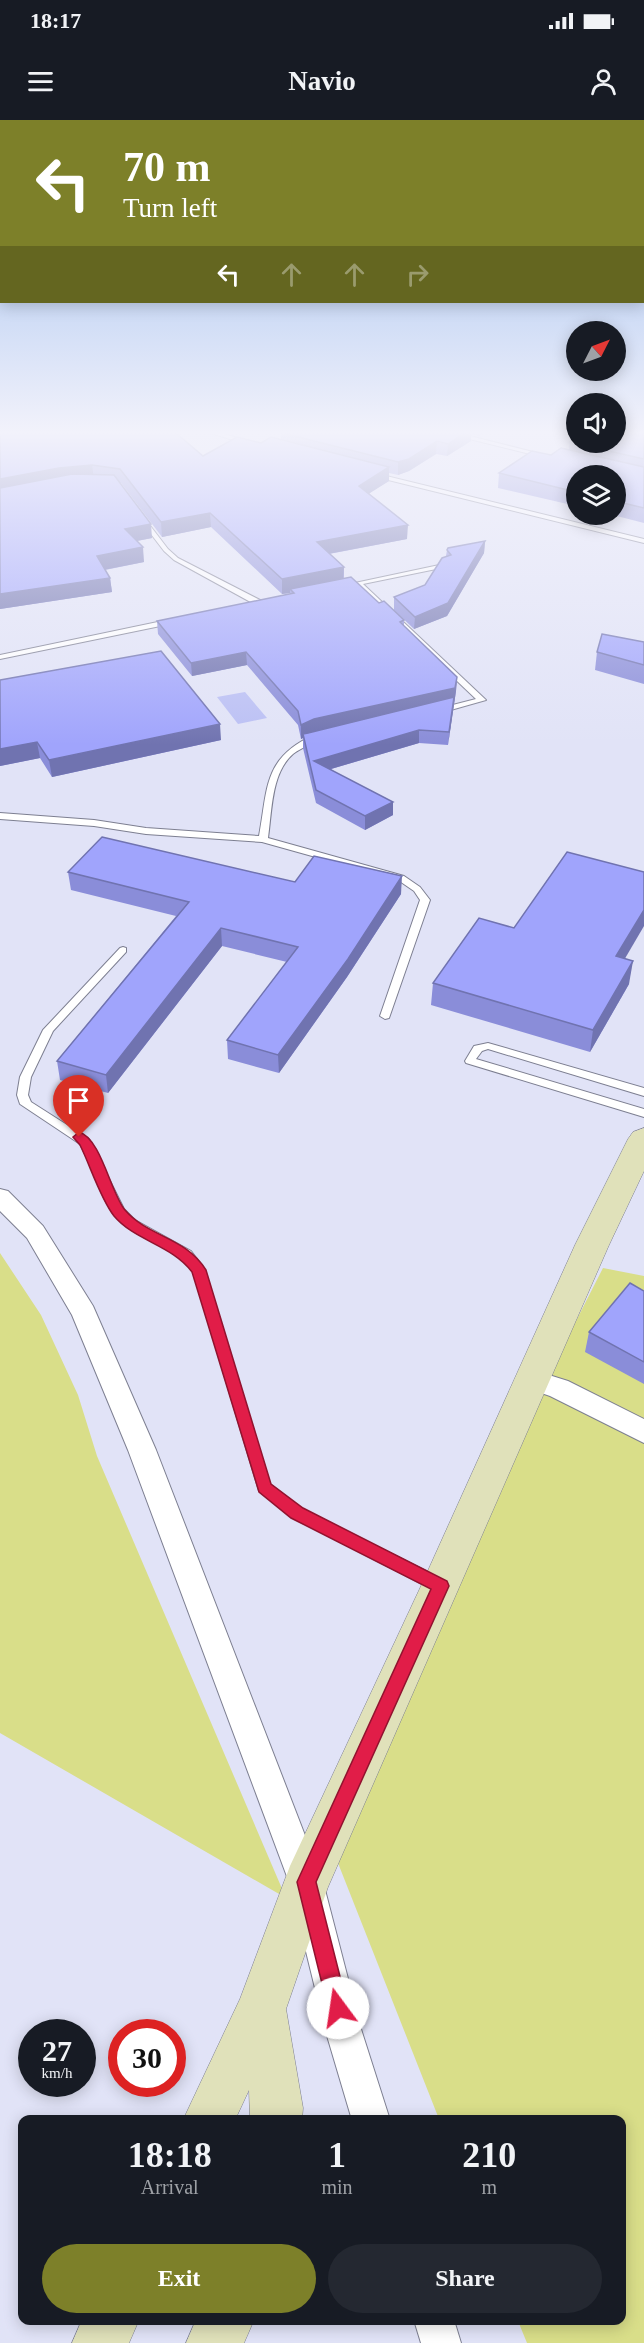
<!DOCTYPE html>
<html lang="en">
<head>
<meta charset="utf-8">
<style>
	body { margin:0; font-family:Georgia,serif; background:#242831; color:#f1f3f6; height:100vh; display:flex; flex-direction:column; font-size:22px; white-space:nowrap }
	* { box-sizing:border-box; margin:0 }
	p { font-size:20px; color:#9ea1a6 }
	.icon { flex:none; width:33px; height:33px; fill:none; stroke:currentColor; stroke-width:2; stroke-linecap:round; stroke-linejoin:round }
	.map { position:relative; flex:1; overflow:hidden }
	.panel { position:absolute; left:18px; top:1995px; width:608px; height:210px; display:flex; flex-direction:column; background:#171b24; border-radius:12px; box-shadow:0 3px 15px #0003 }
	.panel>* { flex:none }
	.top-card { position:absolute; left:0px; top:0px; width:645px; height:183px; box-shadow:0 3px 15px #0003; background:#7d8029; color:#fff; overflow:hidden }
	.needle { width:39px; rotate:48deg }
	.buttons { position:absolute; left:566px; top:201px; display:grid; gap:12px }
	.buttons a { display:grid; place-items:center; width:60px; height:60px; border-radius:50%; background:#171b24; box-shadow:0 3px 15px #0003; font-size:30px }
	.speed { position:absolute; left:18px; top:1899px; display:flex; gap:12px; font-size:30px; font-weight:700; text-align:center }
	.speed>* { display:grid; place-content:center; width:78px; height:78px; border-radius:50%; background:#171b24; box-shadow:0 3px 15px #0003; line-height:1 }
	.speed small { font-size:15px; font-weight:400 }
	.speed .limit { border:9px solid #d22; background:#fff; color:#111 }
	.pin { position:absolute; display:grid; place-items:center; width:51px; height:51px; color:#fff; margin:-62px -26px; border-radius:50% 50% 50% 0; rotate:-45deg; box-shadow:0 0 6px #0007 }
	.pin .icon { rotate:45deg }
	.me { position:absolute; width:66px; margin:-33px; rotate:346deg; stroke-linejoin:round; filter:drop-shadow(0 0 4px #0008) }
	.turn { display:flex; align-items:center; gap:21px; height:126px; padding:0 24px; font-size:27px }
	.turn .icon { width:78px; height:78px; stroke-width:2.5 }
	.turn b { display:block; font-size:42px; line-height:51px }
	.lanes { display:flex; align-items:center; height:57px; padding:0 24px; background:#0003; justify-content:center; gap:30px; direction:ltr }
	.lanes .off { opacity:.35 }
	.eta { display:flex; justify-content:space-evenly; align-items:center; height:102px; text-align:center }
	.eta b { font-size:36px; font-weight:700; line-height:42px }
	.primary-button { display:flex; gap:12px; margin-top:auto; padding:12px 24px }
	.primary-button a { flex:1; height:69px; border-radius:36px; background:#7d8029; color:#fff; font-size:24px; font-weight:700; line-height:69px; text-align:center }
	.primary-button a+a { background:#242831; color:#f1f3f6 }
	.status { display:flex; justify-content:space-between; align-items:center; height:42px; padding:0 30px; background:#171b24; direction:ltr }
	.status svg { height:16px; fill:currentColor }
	header { display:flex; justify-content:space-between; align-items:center; height:78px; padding:0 24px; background:#171b24; font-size:27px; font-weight:700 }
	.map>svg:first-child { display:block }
	.green { fill:#d9de89 }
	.water { fill:#babff4 }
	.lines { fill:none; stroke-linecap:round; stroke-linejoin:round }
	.lane-casing { stroke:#7d7f91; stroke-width:2 }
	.street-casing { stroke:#7d7f91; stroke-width:2 }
	.secondary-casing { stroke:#7d7f91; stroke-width:1 }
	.lane { fill:#fff; fill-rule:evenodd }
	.street { fill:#fff; fill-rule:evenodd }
	.secondary { fill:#e0e1ba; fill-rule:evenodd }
	.wall { fill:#8a8dd9 }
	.shaded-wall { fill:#7073b0 }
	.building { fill:#a0a4fc; stroke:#7073b0; stroke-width:1.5 }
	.route { fill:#e11d48; stroke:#92132f; stroke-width:1.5 }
</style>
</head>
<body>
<div class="status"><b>18:17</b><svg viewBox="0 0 49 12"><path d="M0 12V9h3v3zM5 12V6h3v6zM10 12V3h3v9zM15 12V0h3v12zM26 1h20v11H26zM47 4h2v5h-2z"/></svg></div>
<header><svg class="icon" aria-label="menu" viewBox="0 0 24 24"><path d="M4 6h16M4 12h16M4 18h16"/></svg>Navio<svg class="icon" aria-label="person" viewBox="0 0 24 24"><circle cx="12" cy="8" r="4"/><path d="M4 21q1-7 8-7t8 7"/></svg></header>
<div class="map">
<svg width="644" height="2223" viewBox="0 0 644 2223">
	<rect width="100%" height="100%" fill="#e1e3f7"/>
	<g class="green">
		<polygon points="0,1133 41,1195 78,1275 97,1336 286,1778 0,1613"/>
		<polygon points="603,1148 644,1156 644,2223 527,2223 518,2201 621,2200 621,2000 439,1999 321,1700"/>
	</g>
	<polygon class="water" points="245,572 267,598 238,604 217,577"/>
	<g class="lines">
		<defs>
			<g id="lane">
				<polygon points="210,313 221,313 253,323 250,325"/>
				<polygon points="445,313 458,313 549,336 546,338"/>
				<polygon points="374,353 644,419 644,423 372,356 371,355"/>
				<polygon points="141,399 145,399 168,429 178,438 262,481 262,485 256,485 174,440 164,431 141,401"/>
				<polygon points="444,444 446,445 446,447 363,464 486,580 440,593 436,591 437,589 476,579 357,466 350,464"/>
				<polygon points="172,499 176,501 175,503 0,539 0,535"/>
				<path d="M314 615 321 617C313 624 302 627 293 634 271 653 272 691 268 718L404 756 420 767 430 780 389 898 385 899 380 896 420 780 414 771 398 760 262 722 146 714 94 706 0 699V693L94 700 146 708 259 716C268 668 263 638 314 615Z"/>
				<polygon points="123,827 126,828 126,832 53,911 31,957 28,975 31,982 89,1019 124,1089 135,1100 191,1131 203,1147 270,1364 302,1389 442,1459 444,1464 442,1469 437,1470 432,1469 292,1397 259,1371 193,1151 183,1137 127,1106 115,1095 80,1024 20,984 17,975 20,957 43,910 120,828"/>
				<polygon points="488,923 644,968 644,976 488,929 482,931 476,939 644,989 644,997 466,943 465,941 474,926"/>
			</g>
			<g id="street">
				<polygon points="0,1069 8,1071 43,1106 93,1186 156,1330 323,1762 361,1909 390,2000 352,2000 325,1909 289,1762 128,1330 72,1195 27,1118 0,1091"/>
				<polygon points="533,1250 568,1261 644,1299 644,1323 550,1276 524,1267 520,1260 524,1253"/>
				<polygon points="414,2200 454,2200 461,2223 421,2223"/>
			</g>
			<g id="secondary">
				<polygon points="644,1008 644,1051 609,1125 328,1767 286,1889 303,1988 302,2000 250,2000 249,1970 235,2000 183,2000 240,1879 290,1746 421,1466 575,1125 628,1019 633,1012"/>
				<polygon points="82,2200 139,2200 129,2223 72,2223"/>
				<polygon points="196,2200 254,2200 244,2223 186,2223"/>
			</g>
		</defs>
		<use href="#lane" class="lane-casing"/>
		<use href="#street" class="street-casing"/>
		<use href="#secondary" class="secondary-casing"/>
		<use href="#lane" class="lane"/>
		<use href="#street" class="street"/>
		<use href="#secondary" class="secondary"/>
	</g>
	<g class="wall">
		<polygon points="0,313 203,336 261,323 281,320 281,313 483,313 480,316 471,314 471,321 447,336 436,334 409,351 398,355 389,353 389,361 369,373 407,419 329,434 344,447 344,458 404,500 404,506 457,557 456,571 448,625 419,623 331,649 393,695 365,710 316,683 303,628 303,618 301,619 298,605 247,545 192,556 158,514 157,501 290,474 290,473 282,474 211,407 162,417 121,363 120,363 152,418 137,421 144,442 105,450 110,458 112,472 0,489"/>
		<polygon points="644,313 644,403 609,394 615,394 615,356 576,356 576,386 498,368 499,353 551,335 569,330 569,322"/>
		<polygon points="485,421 484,433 447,496 414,509 394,490 394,477 425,465 446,436 447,430"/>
		<polygon points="644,522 644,564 595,550 597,532"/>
		<polygon points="0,560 221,620 52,657 40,638 0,646"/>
		<polygon points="68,752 295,762 401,774 347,857 279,953 228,939 227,920 287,842 222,826 108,973 60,960 57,941 176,796 71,770"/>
		<polygon points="625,839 629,864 590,932 431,885 433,863"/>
		<polygon points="644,1171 644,1264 585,1232 589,1212"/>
	</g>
	<g class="shaded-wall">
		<polygon points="464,313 471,313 471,321 447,336 448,324"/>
		<polygon points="437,321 436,334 409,351 398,355 398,342"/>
		<polygon points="92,345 94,359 0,374 0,359 59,348"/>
		<polygon points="389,347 389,361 359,380 359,366"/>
		<polygon points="210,393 211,407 162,417 161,402"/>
		<polygon points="151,404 152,418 126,423 125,409"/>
		<polygon points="408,405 407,419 317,436 317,422"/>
		<polygon points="485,421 484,433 447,496 414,509 415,497"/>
		<polygon points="143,427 144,442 98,451 97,436"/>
		<polygon points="344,447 343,462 290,469 290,473 282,474 282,459"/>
		<polygon points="110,458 112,472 0,489 0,474"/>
		<polygon points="246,532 247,545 192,556 191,543"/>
		<polygon points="457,557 456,571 448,625 453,582 303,614 303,618 301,619 301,605 314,599"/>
		<polygon points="220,604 221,620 52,657 49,640"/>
		<polygon points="419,610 419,623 314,654 314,641"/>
		<polygon points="37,622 40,638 0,646 0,629"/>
		<polygon points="393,682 393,695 365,710 365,696"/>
		<polygon points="402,756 401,774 347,857 279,953 278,935"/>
		<polygon points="644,790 644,806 613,859 616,836"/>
		<polygon points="221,808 222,826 108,973 106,955"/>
		<polygon points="633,841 629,864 590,932 593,910"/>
	</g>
	<g class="building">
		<polygon points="0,313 176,313 203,336 237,317 261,323 271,317 389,347 359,366 408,405 317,422 344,447 282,459 210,393 161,402 120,349 92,345 59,348 0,359"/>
		<polygon points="282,313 464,313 448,324 437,321 409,339 398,342"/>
		<polygon points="615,313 644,313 644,339 569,322 576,318 576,322 615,322"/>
		<polygon points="561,328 644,347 644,388 615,381 615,356 576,356 576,372 499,353 532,331 551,335"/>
		<polygon points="72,354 114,355 151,404 125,409 143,427 97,436 110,458 0,474 0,368"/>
		<polygon points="485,421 448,483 415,497 394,477 425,465 442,438 451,435 447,430 448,428"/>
		<polygon points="351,457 379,483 384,481 404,500 400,502 457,557 455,568 314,599 301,605 298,591 246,532 191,543 157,501 294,473 290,469"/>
		<polygon points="602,514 644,522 644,545 597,532"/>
		<polygon points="161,531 220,604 49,640 37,622 0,629 0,560"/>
		<polygon points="454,577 449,612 419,610 314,641 393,682 365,696 316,670 303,614 308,613"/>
		<polygon points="102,717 295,762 314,736 402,756 348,839 278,935 227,920 298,827 221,808 106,955 57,941 189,782 68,752"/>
		<polygon points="567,732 644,752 644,790 616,836 633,841 593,910 433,863 479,798 514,808"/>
		<polygon points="630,1163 644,1171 644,1242 589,1212"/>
	</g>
	<linearGradient id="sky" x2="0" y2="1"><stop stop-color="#95b8ed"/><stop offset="0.5" stop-color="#f2f2fb"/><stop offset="1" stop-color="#f2f2fb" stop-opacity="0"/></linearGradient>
	<rect width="644" height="625" fill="url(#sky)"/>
	<path class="route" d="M79 1012C101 1018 111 1074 125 1090 148 1117 186 1117 206 1150L271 1364 303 1388 447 1461 449 1466 316 1762 348 1888 345 1895 338 1898 331 1895 328 1888 297 1762 431 1469 291 1398 259 1372 192 1152C172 1125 135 1121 114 1096 100 1078 90 1045 80 1025L73 1017Z"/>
</svg>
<div class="buttons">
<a><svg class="needle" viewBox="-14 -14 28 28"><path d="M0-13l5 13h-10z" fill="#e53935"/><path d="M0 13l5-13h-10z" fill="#9ea1a6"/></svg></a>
<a><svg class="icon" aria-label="sound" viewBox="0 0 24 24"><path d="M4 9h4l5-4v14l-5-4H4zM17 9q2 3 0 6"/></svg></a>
<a><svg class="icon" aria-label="layers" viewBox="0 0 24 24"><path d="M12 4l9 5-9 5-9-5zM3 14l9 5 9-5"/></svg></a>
</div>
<div class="speed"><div>27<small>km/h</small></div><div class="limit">30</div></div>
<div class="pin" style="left:79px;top:1017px;background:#d93025"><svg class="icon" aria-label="arrive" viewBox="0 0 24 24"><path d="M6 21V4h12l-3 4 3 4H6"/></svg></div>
<svg class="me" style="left:338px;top:1888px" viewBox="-20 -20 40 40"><circle r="19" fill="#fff"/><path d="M0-13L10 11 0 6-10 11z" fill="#e11d48"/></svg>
<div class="top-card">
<div class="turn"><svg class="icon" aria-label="left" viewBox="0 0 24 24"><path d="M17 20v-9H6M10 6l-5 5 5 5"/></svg><div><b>70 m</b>Turn left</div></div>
<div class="lanes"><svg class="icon" aria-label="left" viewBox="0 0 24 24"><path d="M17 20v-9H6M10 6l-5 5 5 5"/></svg><svg class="icon off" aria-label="ahead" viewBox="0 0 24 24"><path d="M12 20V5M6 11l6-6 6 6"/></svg><svg class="icon off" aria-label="ahead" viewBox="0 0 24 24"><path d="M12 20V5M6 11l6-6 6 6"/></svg><svg class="icon off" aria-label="right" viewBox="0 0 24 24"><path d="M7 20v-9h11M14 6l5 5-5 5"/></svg></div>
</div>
<section class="panel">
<div class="eta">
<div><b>18:18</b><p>Arrival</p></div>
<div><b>1</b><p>min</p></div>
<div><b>210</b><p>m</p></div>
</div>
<div class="primary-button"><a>Exit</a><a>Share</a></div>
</section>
</div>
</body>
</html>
